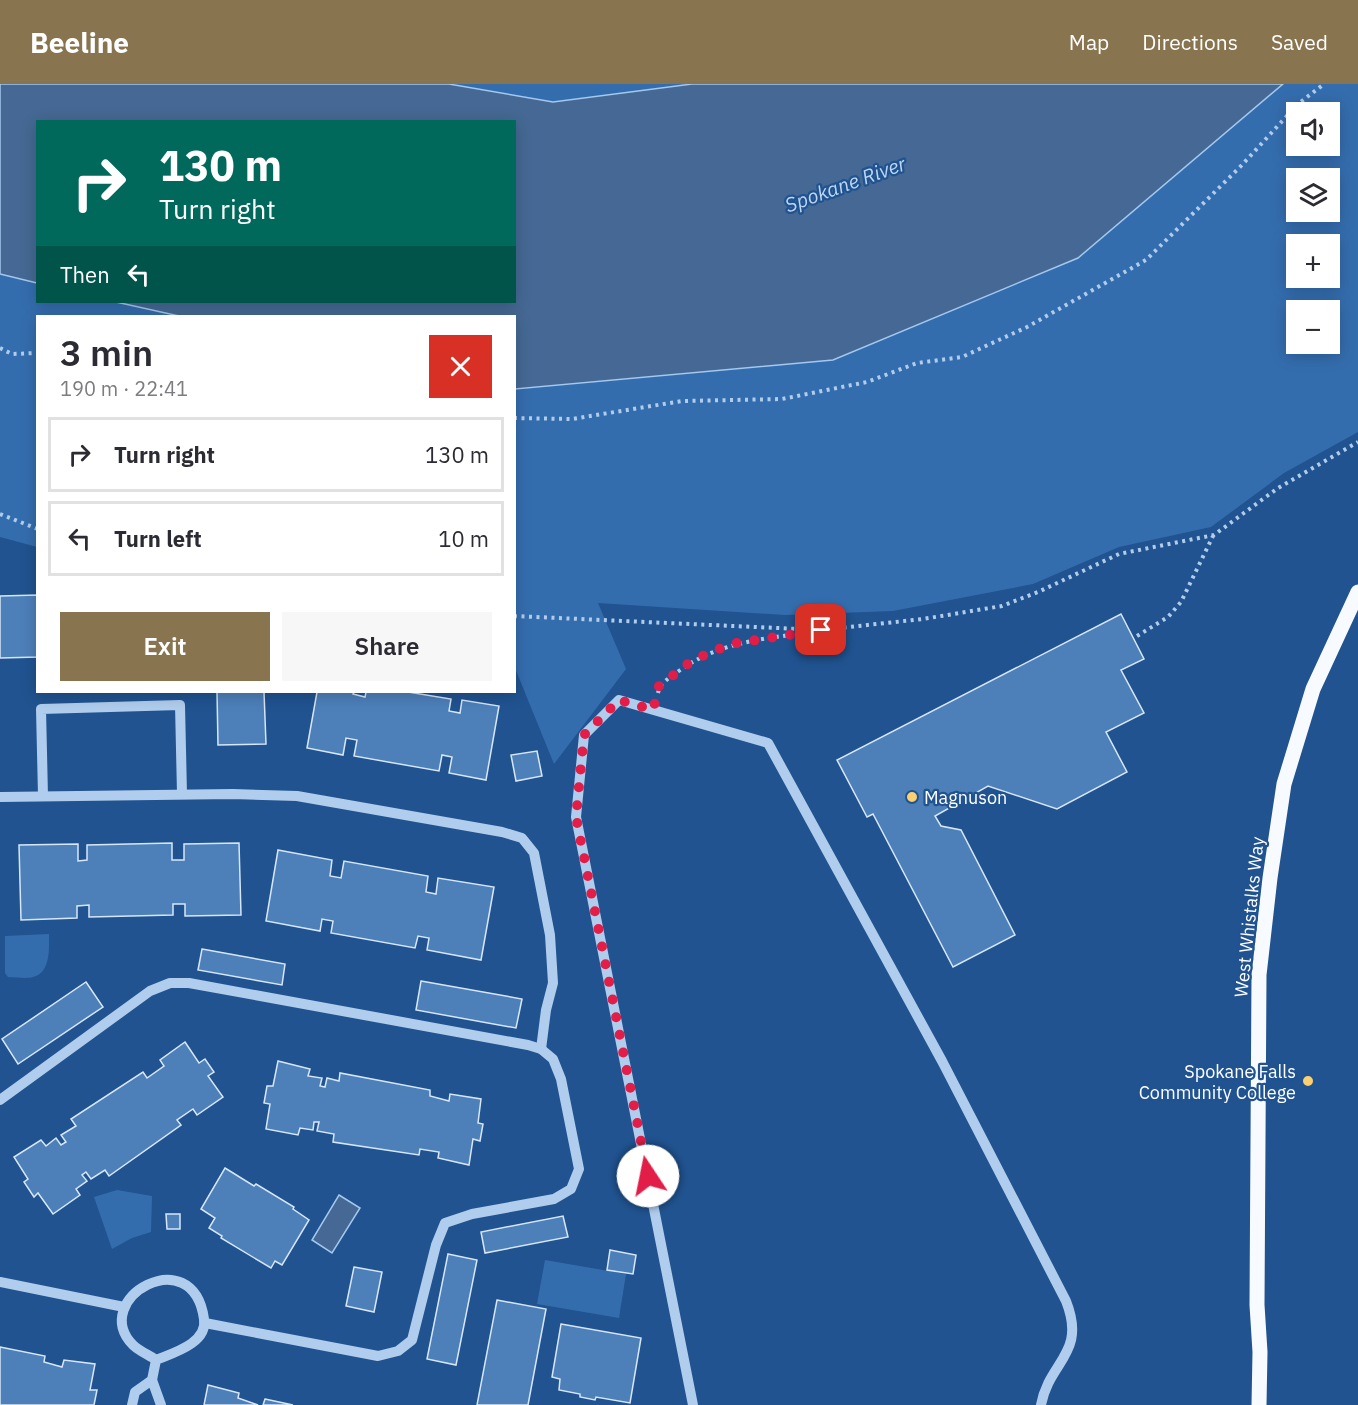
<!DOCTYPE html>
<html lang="en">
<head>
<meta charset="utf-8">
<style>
	body { margin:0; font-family:"IBM Plex Sans",sans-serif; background:#f7f7f7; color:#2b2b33; height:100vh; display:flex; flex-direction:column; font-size:22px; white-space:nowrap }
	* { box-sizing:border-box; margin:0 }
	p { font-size:20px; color:#7c7c81 }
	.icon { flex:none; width:33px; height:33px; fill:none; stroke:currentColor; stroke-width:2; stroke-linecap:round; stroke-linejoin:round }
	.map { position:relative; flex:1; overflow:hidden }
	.panel { position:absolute; left:36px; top:231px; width:480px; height:378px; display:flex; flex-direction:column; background:#fff; border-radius:0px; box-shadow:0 3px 15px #0003 }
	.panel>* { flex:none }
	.guide { position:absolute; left:36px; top:36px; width:480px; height:183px; border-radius:0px; box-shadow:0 3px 15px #0003; background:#00695c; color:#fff; overflow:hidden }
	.tools { position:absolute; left:1286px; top:18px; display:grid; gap:12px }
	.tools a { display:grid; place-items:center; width:54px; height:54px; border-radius:0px; background:#fff; box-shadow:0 3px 15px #0003; font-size:30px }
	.pin { position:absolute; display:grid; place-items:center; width:51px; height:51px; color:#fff; margin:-26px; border-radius:12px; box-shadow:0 3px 9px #0006 }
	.me { position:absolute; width:66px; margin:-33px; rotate:349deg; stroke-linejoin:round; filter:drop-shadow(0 0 4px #0008) }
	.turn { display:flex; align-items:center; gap:21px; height:126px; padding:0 24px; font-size:27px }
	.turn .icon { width:78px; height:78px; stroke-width:2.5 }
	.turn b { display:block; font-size:42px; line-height:51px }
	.then { display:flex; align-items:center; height:57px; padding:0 24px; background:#0003; gap:12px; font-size:22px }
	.round { display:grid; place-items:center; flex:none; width:63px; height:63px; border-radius:0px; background:#f7f7f7 }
	.overview { display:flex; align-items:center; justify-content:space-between; height:102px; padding:0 24px }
	h1 { font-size:36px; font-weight:600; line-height:45px }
	.cta { display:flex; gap:12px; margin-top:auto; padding:12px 24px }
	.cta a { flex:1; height:69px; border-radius:0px; background:#88754f; color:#fff; font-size:24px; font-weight:600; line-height:69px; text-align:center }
	.cta a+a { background:#f7f7f7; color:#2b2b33 }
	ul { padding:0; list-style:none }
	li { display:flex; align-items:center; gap:18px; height:75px; margin:0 12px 9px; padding:0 12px; border:3px solid #e1e1e2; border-radius:0px }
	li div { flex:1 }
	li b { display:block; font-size:22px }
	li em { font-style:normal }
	header { display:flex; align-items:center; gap:36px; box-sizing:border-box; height:84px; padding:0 30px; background:#88754f; color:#fff }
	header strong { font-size:28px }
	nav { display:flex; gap:33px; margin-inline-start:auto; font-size:21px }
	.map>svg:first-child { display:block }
	.green { fill:#346dae; fill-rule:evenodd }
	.water { fill:#456994; stroke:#a4c8ee; stroke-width:1.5 }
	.building { fill:#4d7fb9; stroke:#d6e7f9; stroke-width:1.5 }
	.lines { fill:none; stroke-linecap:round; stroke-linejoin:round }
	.path { stroke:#b0cded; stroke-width:4; stroke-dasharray:3 4.5; stroke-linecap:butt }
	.minor { stroke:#b0cded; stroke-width:10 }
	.major { stroke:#f7faff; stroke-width:15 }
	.route { stroke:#e11d48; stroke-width:10; stroke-dasharray:0 18 }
	.poi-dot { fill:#fad071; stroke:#205390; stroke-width:2 }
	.labels { text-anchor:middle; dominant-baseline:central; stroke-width:4.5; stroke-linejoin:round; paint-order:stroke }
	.poi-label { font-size:18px; fill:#fff; stroke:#205390; text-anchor:start }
	.street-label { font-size:18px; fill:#fff; stroke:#205390 }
	.water-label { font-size:20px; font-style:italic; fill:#bdd7f4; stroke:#205390 }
</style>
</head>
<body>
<header>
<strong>Beeline</strong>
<nav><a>Map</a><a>Directions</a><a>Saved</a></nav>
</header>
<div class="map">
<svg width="1358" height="1321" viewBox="0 0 1358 1321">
	<rect width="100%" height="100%" fill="#205390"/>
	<g class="green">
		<polygon points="449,0 692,0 553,18"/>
		<path d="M1283 0H1358V348L1284 389 1211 443 1119 463 1033 500 893 527 785 531 598 519 626 585 554 680 515 584V305L833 276 1078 174ZM1296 28H1329V62H1296ZM1296 94H1329V128H1296ZM1296 160H1329V194H1296ZM1296 226H1329V260H1296Z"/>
		<polygon points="0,190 37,199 38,218 116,218 179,232 38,232 37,463 0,453"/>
		<path d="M49 850C49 864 51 889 33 893 26 895 16 893 8 893L5 889V852Z"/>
		<polygon points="117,1106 152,1112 151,1148 132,1154 112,1165 94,1113"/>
		<polygon points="545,1176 626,1190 619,1234 537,1220"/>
	</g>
	<g class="water">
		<polygon points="0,0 449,0 553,18 692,0 1283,0 1078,174 833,276 515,305 514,232 179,232 116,218 514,218 514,38 38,38 37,199 0,190"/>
		<polygon points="339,1111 360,1124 332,1169 312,1156"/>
	</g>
	<g class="building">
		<polygon points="38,511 38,573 0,574 0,512"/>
		<polygon points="1121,530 1144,575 1121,586 1144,629 1106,648 1127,688 1057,725 988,702 935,732 941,742 961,746 1015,851 953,883 873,730 867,733 837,676"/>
		<polygon points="217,608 264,608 266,660 218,661"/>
		<polygon points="317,608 354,608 353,610 365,613 366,608 408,608 451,615 449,627 460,629 462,616 499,622 486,696 449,689 452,673 442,671 439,687 354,672 357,656 346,654 343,671 307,664"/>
		<polygon points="537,667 542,692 516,697 511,671"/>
		<polygon points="172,759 172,776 184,776 184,760 239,759 241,831 185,832 185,820 173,820 173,831 89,833 89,821 77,822 77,834 21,836 19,761 78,760 78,777 87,776 87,761"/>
		<polygon points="278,766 332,776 330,792 341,794 344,777 428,792 426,808 436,810 438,794 494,803 481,876 427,866 429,854 418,852 415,864 331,849 333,837 322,835 320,847 266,837"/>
		<polygon points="202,865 285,880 282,901 198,886"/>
		<polygon points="421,897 522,915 516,944 416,926"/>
		<polygon points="86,898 103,923 18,980 2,955"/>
		<polygon points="185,958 199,979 205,975 214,988 208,992 223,1013 197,1031 193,1025 177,1036 181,1041 109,1092 105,1086 91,1095 86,1088 82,1091 87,1097 76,1105 80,1111 53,1130 38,1109 34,1113 24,1098 28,1095 14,1073 41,1056 46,1062 56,1054 61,1061 66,1058 61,1051 76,1042 71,1035 143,988 147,994 164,982 160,976"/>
		<polygon points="278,977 310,985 308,992 322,994 320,1002 325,1003 327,994 339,997 340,989 430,1006 430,1012 449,1017 450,1010 481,1015 478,1039 483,1040 480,1057 473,1055 469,1081 438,1074 439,1068 420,1065 419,1071 333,1058 334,1050 317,1047 319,1038 314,1038 313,1046 300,1044 298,1051 266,1045 270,1020 264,1019 267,1002 273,1002"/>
		<polygon points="225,1084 254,1102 256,1100 294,1123 293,1125 309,1136 282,1181 275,1177 271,1184 221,1154 222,1152 209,1144 215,1134 201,1125"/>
		<polygon points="166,1130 180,1130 180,1145 167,1145"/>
		<polygon points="563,1132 568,1153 485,1169 481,1148"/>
		<polygon points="610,1166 636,1171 633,1190 607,1186"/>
		<polygon points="448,1170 477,1176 456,1281 427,1275"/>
		<polygon points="354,1183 382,1188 374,1228 346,1222"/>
		<polygon points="497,1216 546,1225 528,1321 477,1321"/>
		<polygon points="561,1240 641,1254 630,1319 596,1313 595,1316 580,1313 580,1310 559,1306 560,1295 552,1293"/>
		<polygon points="0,1263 45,1272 44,1278 62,1283 64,1276 95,1280 90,1306 97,1306 94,1321 0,1321"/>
		<polygon points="208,1301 239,1309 238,1314 258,1321 204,1321"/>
		<polygon points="265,1315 293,1321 263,1321"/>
	</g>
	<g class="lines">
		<g class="path">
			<polyline points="0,264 12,270 38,269"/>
			<polyline points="514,334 572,335 682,317 782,315 867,298 917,279 962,273 1027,243 1146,176 1240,83 1298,20 1324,0"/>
			<polyline points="0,430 38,445"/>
			<polyline points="514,532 821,546 923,535 1002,522 1038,508 1119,470 1214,451 1278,404 1358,358"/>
			<polyline points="1137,552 1168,533 1181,518 1213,452"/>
			<path d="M658 609C660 599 668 595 676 589 717 558 762 555 812 548"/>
		</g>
		<g class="minor">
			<polyline points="43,712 41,625 180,621 182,710"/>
			<polyline points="0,713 233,710 297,712 502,748 522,754 534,769 550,851 553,899 546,926 541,965"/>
			<polyline points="0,1016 150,907 170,899 189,899 528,961 541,965 553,975 561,995 579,1085 571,1105 554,1115 472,1130 445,1139 436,1161 412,1256 398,1267 378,1272 205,1239"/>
			<polyline points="0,1198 124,1223"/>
			<path d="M152 1296 156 1276C173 1269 208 1259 204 1235 193 1155 88 1215 133 1261 139 1267 149 1271 156 1276"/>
			<polyline points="132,1321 135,1308 152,1296 161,1321"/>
			<path d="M693 1321 576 733 584 651 619 616 768 659 942 977 1066 1217C1087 1270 1049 1277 1041 1321"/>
		</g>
		<polyline class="major" points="1259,1321 1260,1268 1257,1221 1259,891 1270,794 1284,700 1313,605 1358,508"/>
	</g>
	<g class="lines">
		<polyline class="route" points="648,1092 576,733 584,651 619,616 653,626 659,602 693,576 731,560 821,546"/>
	</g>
	<g class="poi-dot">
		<circle cx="912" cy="713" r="6"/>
		<circle cx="1308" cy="997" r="6"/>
	</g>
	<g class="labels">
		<g class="poi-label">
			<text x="924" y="713">Magnuson</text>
			<text x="1296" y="987" text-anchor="end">Spokane Falls<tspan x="1296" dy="21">Community College</tspan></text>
		</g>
		<g class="street-label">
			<text transform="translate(1249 833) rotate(-84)">West Whistalks Way</text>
		</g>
		<g class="water-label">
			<text transform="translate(845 100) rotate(-20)">Spokane River</text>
		</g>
	</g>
</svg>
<div class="tools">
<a><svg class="icon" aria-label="sound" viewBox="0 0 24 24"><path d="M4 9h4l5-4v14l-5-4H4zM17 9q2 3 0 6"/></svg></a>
<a><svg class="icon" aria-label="layers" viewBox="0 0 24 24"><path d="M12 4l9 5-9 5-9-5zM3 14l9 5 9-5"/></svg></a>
<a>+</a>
<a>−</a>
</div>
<div class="pin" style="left:821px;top:546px;background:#d93025"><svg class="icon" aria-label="arrive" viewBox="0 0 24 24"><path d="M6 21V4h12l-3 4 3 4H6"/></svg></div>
<svg class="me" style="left:648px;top:1092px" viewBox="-20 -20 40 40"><circle r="19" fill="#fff"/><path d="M0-13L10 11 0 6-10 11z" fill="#e11d48"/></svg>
<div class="guide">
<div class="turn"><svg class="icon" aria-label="right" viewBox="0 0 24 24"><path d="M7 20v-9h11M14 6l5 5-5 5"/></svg><div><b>130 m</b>Turn right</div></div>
<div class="then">Then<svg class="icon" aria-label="left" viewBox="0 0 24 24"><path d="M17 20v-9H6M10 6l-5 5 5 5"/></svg></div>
</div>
<section class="panel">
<div class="overview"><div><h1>3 min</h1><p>190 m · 22:41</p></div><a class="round" style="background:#d93025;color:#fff"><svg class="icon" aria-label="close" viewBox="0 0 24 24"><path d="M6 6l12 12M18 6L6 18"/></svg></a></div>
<ul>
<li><svg class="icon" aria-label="right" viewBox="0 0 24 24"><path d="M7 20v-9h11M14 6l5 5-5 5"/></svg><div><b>Turn right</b></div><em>130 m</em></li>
<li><svg class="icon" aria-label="left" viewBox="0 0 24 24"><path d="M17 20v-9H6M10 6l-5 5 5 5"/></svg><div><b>Turn left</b></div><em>10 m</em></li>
</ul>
<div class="cta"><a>Exit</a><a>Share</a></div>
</section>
</div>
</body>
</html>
